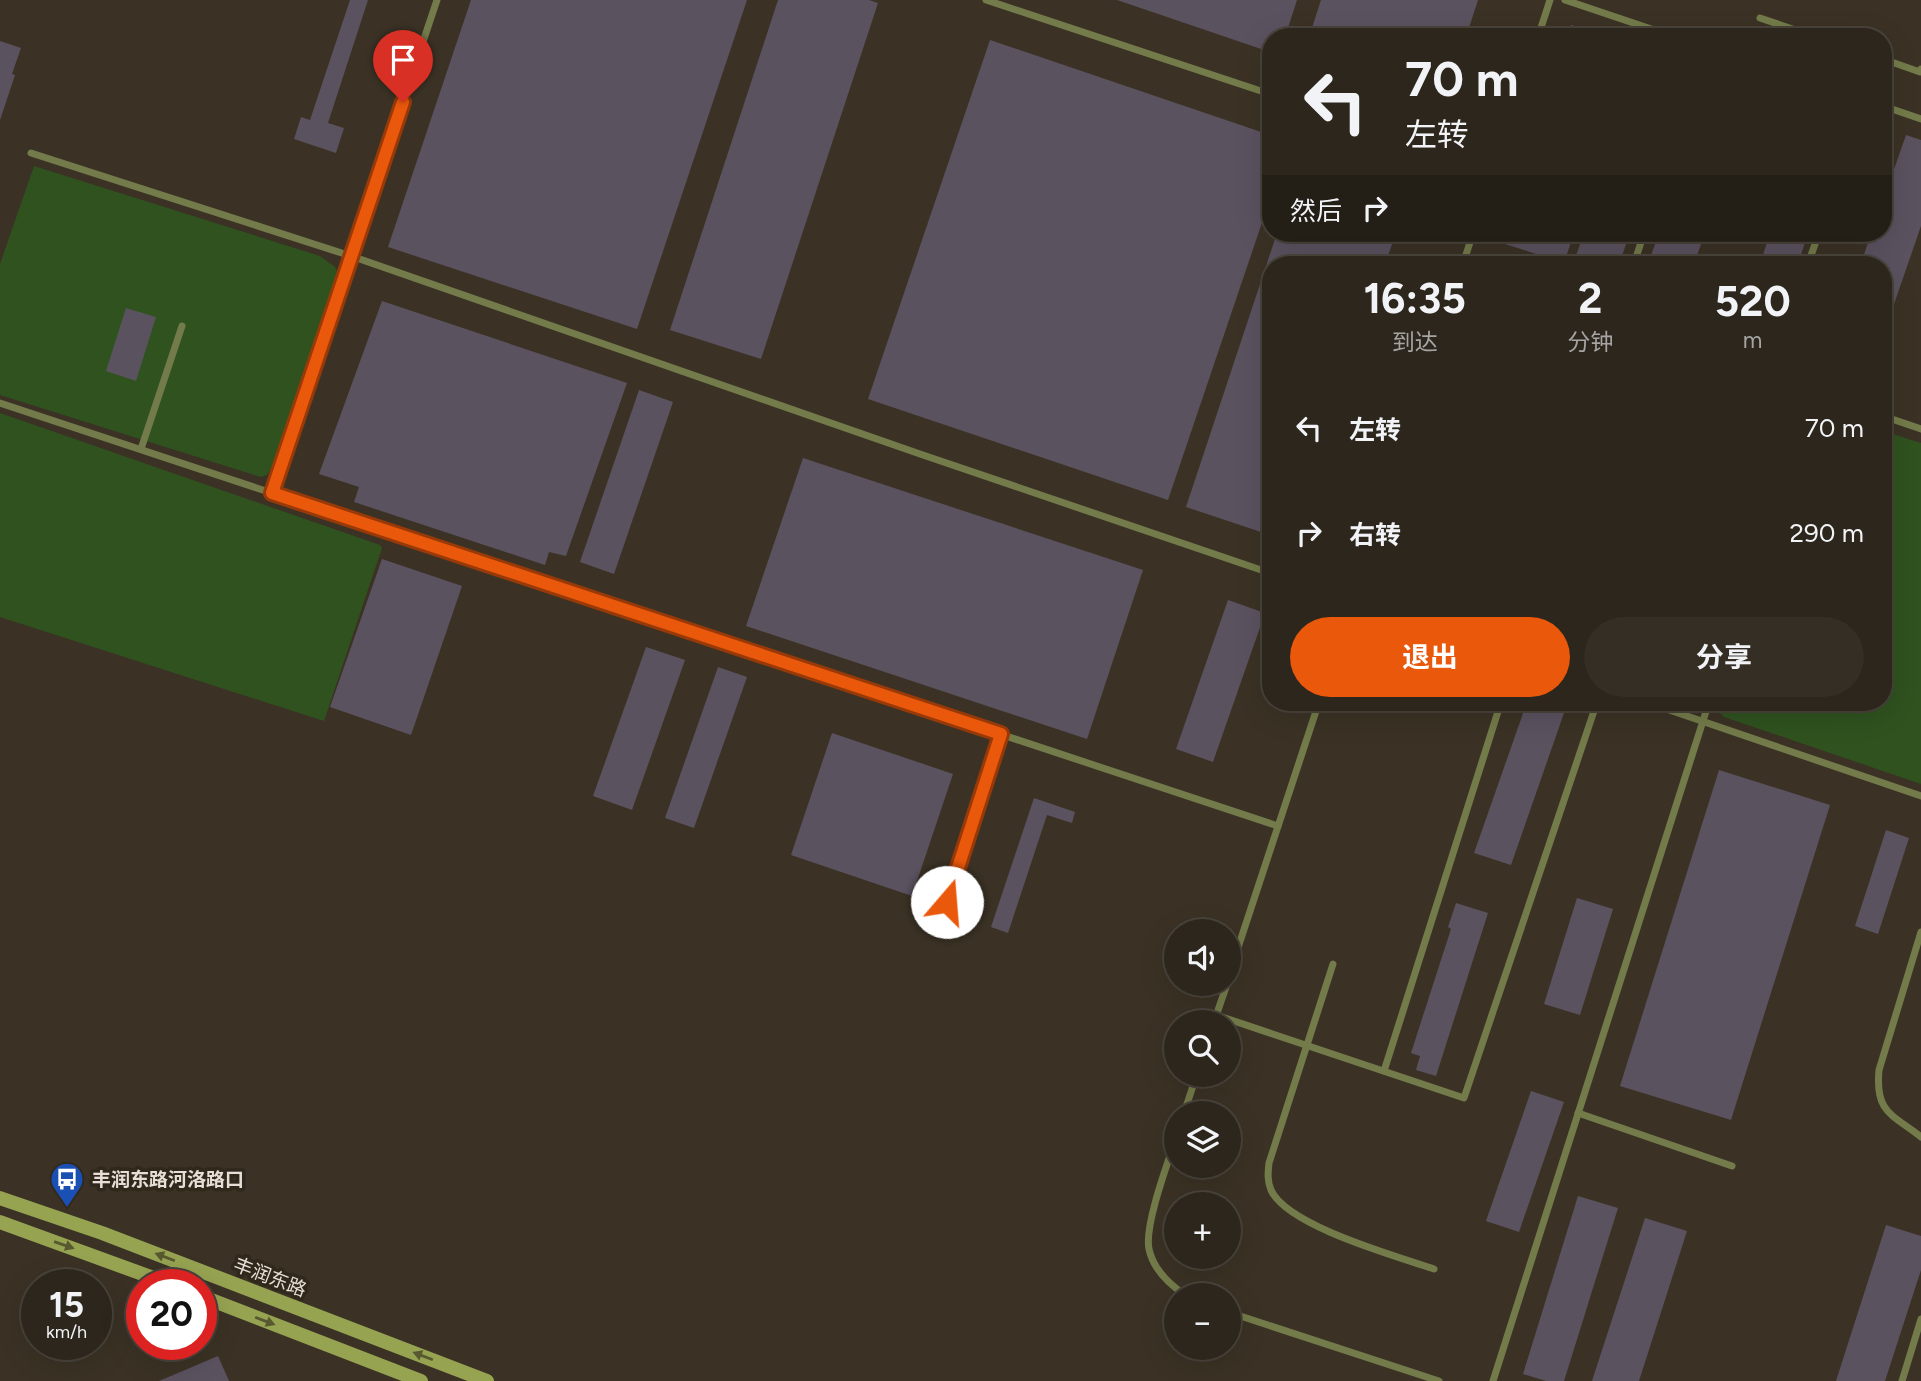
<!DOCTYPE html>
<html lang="zh">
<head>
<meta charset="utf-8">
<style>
	body { margin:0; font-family:Figtree,"Noto Sans SC",sans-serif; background:#342e25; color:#f1f3f6; height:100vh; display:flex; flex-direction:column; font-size:26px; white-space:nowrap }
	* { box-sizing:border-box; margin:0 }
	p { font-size:23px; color:#a6a5a3 }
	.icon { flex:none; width:38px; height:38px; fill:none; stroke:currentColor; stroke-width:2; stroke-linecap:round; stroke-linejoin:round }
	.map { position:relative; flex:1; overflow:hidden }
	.drawer { position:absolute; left:1262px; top:256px; width:630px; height:455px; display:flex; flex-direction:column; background:#2c261c; border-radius:28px; box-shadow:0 7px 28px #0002,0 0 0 2px #48433b }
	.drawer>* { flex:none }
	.hud { position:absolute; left:1262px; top:28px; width:630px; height:214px; border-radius:28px; box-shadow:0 7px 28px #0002,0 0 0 2px #48433b; background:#2c261c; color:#f1f3f6; overflow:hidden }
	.tools { position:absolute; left:1164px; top:919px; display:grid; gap:14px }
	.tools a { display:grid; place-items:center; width:77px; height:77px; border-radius:50%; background:#2c261c; box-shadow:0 7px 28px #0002,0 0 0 2px #48433b; font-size:35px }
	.speed { position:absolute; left:21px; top:1269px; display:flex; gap:14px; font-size:35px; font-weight:700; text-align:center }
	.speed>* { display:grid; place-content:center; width:91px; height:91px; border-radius:50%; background:#2c261c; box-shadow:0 7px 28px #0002,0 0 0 2px #48433b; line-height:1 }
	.speed small { font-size:18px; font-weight:400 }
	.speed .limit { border:10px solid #d22; background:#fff; color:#111 }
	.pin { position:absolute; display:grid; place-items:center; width:60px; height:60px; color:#fff; margin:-72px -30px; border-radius:50% 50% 50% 0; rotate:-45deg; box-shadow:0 0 7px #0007 }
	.pin .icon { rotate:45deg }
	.me { position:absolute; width:77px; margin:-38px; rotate:18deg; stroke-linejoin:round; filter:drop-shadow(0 0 5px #0008) }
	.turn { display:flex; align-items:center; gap:24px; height:147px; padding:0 28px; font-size:32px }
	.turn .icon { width:91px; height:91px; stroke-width:2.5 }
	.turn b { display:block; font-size:49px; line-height:60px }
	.then { display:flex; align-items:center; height:66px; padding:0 28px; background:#0003; gap:14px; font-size:26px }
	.eta { display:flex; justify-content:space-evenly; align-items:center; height:119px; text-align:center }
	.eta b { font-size:42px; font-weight:700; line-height:49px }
	.primary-button { display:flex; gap:14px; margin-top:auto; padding:14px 28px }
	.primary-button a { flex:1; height:80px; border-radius:42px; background:#ea580c; color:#fff; font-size:28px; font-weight:700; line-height:80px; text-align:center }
	.primary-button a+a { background:#342e25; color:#f1f3f6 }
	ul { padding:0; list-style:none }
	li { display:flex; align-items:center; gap:21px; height:105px; padding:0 28px }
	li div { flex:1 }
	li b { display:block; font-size:26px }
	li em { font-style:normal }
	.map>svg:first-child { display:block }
	.green { fill:#2f521f }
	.building { fill:#5b5260 }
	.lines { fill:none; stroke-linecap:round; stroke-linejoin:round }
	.lane { stroke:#737b4a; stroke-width:7 }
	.secondary { stroke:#96a351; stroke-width:14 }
	.oneway { fill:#595931 }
	.route-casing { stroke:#983908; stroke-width:18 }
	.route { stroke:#ea580c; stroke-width:12 }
	.labels { text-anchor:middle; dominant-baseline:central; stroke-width:7; stroke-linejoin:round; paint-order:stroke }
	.poi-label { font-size:19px; font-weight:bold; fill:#e5dfd7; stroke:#31281c; text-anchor:start }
	.street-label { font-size:19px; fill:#e5dfd7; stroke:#31281c }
</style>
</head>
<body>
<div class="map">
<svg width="1921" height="1381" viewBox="0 0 1921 1381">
	<rect width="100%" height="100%" fill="#3b3225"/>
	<g class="green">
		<polygon points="34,166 320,256 335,267 338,273 273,466 267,475 261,477 0,395 0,264"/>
		<polygon points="0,413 380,545 382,548 324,721 0,617"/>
		<polygon points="1883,431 1921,443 1921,784 1724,717 1719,712 1715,702 1883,702"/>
	</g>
	<g class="building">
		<polygon points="350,0 368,0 328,123 344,128 336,153 294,139 301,117 310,120"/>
		<polygon points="471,0 747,0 637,329 388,247"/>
		<polygon points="778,0 869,0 878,3 761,359 670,330"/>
		<polygon points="1117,0 1297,0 1285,37 1270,37 1270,52"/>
		<polygon points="1321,0 1478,0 1466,37 1309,37"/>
		<polygon points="1571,25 1606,36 1606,37 1567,37"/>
		<polygon points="990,40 1270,135 1270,199 1168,500 868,399"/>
		<polygon points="0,41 21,48 12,74 15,75 0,120"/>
		<polygon points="1906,135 1921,140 1921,226 1883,336 1883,264 1861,264 1871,233 1883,233 1883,194 1889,174 1892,175"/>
		<polygon points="1277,233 1396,233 1385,264 1270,264 1270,535 1186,507"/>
		<polygon points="1502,233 1574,233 1564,263 1499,242"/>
		<polygon points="1584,233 1630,233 1619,264 1573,264"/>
		<polygon points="1659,233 1705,233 1694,264 1648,264"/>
		<polygon points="1770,233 1808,233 1798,264 1760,264"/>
		<polygon points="382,301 627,383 566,556 549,552 545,565 354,502 359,487 319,474"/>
		<polygon points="126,308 156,317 136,381 106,371"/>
		<polygon points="639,390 673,402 614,574 580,562"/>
		<polygon points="803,458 1143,570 1087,739 746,626"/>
		<polygon points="382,559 462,586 411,735 330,707"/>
		<polygon points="1228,600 1265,613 1213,762 1176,749"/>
		<polygon points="646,647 685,660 632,810 593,796"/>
		<polygon points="718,667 747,677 694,828 665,818"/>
		<polygon points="1527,702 1532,702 1564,713 1511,865 1474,853"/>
		<polygon points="832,733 953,774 912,896 791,855"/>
		<polygon points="1719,770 1830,805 1731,1120 1620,1086"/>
		<polygon points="1034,798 1075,812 1072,823 1047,815 1008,933 991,927"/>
		<polygon points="1886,830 1909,838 1878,934 1855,926"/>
		<polygon points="1577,898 1613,909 1580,1015 1544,1004"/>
		<polygon points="1456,903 1488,913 1436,1076 1416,1070 1420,1056 1411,1053 1451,929 1448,927"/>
		<polygon points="1531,1091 1564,1102 1519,1232 1486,1221"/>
		<polygon points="1578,1196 1618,1208 1564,1381 1546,1381 1523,1374"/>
		<polygon points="1645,1218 1687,1231 1639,1381 1592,1381"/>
		<polygon points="1886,1225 1921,1236 1921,1270 1885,1381 1836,1381"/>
		<polygon points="218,1356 229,1381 159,1381"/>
	</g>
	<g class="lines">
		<g class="lane">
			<polyline points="986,0 1270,94"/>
			<polyline points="1565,0 1675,37"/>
			<polyline points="1760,18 1816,37"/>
			<polyline points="1538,37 1550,0"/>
			<polyline points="1883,59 1920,72 1921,69"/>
			<polyline points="1883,106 1921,119"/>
			<polyline points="31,153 351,256 920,454 1270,573"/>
			<polyline points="1463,264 1473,233"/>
			<polyline points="1634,264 1644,233"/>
			<polyline points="1808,264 1819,233"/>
			<polyline points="0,403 1278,826"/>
			<polyline points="1883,416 1921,429"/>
			<polyline points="141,449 182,326"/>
			<polyline points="272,493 437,0"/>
			<polyline points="1646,702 1921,796"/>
			<polyline points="948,902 1001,734"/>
			<path d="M1921 932 1879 1070C1875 1113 1892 1114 1921 1137"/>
			<path d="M1333 964 1269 1163C1268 1172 1267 1181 1271 1190 1287 1226 1396 1256 1434 1269"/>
			<polyline points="1228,978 1319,702"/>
			<polyline points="1216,1015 1464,1098 1597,702"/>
			<polyline points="1214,1022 1227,984"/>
			<polyline points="1384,1071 1501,702"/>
			<polyline points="1184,1113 1197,1074"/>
			<polyline points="1578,1113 1732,1166"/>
			<path d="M1176 1138C1168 1162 1144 1226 1149 1249 1153 1269 1169 1284 1185 1295"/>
			<polyline points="1228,1312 1439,1381"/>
			<polyline points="1493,1381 1709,702"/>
			<polyline points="1902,1381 1921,1319"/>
		</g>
		<g class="secondary">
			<polyline points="0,1198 102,1233 487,1381"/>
			<polyline points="0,1222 170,1284"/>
			<polyline points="201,1296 421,1381"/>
		</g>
	</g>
	<defs><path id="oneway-solid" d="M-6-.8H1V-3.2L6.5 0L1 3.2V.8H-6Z" transform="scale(1.75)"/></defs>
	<g class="oneway">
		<use href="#oneway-solid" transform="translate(64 1245) rotate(19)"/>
		<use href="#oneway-solid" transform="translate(165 1257) rotate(-159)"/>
		<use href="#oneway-solid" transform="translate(265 1321) rotate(21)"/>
		<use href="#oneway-solid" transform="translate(423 1356) rotate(-159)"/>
	</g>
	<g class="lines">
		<defs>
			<polyline id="route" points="403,102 272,493 1001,734 947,902"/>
		</defs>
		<use href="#route" class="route-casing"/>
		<use href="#route" class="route"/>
	</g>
	<defs>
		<symbol id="bus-pin" viewBox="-11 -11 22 30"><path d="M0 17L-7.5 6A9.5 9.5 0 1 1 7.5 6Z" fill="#1a4fb4" stroke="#31281c"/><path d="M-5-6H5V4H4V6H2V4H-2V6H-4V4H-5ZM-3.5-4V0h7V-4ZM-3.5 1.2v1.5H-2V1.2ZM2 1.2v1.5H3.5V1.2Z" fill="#fff"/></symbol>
	</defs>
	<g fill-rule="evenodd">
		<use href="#bus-pin" x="48" y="1160" width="38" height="52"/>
	</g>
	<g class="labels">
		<g class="poi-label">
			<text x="92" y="1179">丰润东路河洛路口</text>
		</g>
		<g class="street-label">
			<text transform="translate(270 1277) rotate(21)">丰润东路</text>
		</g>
	</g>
</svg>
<div class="tools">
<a><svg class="icon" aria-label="sound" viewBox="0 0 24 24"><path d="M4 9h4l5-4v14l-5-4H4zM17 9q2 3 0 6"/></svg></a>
<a><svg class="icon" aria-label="search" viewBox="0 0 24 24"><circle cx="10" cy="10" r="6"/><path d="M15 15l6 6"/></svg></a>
<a><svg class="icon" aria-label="layers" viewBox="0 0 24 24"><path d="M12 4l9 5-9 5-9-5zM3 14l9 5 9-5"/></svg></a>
<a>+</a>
<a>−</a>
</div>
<div class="speed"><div>15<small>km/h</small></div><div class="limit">20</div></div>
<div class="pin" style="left:403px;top:102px;background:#d93025"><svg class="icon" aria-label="arrive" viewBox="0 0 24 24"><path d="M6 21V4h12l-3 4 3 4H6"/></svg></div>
<svg class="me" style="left:947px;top:902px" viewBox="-20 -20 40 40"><circle r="19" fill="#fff"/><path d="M0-13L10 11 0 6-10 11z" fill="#ea580c"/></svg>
<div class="hud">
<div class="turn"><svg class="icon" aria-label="left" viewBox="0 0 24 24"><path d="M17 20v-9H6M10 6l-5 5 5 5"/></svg><div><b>70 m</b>左转</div></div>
<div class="then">然后<svg class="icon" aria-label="right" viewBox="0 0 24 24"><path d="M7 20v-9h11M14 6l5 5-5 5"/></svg></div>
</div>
<section class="drawer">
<div class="eta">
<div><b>16:35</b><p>到达</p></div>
<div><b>2</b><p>分钟</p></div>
<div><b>520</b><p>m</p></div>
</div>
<ul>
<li><svg class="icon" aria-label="left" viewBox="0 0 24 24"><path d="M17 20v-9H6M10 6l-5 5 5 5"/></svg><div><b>左转</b></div><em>70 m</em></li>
<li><svg class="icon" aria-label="right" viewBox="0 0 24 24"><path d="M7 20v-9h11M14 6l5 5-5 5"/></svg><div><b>右转</b></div><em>290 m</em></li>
</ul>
<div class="primary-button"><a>退出</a><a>分享</a></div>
</section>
</div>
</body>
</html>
